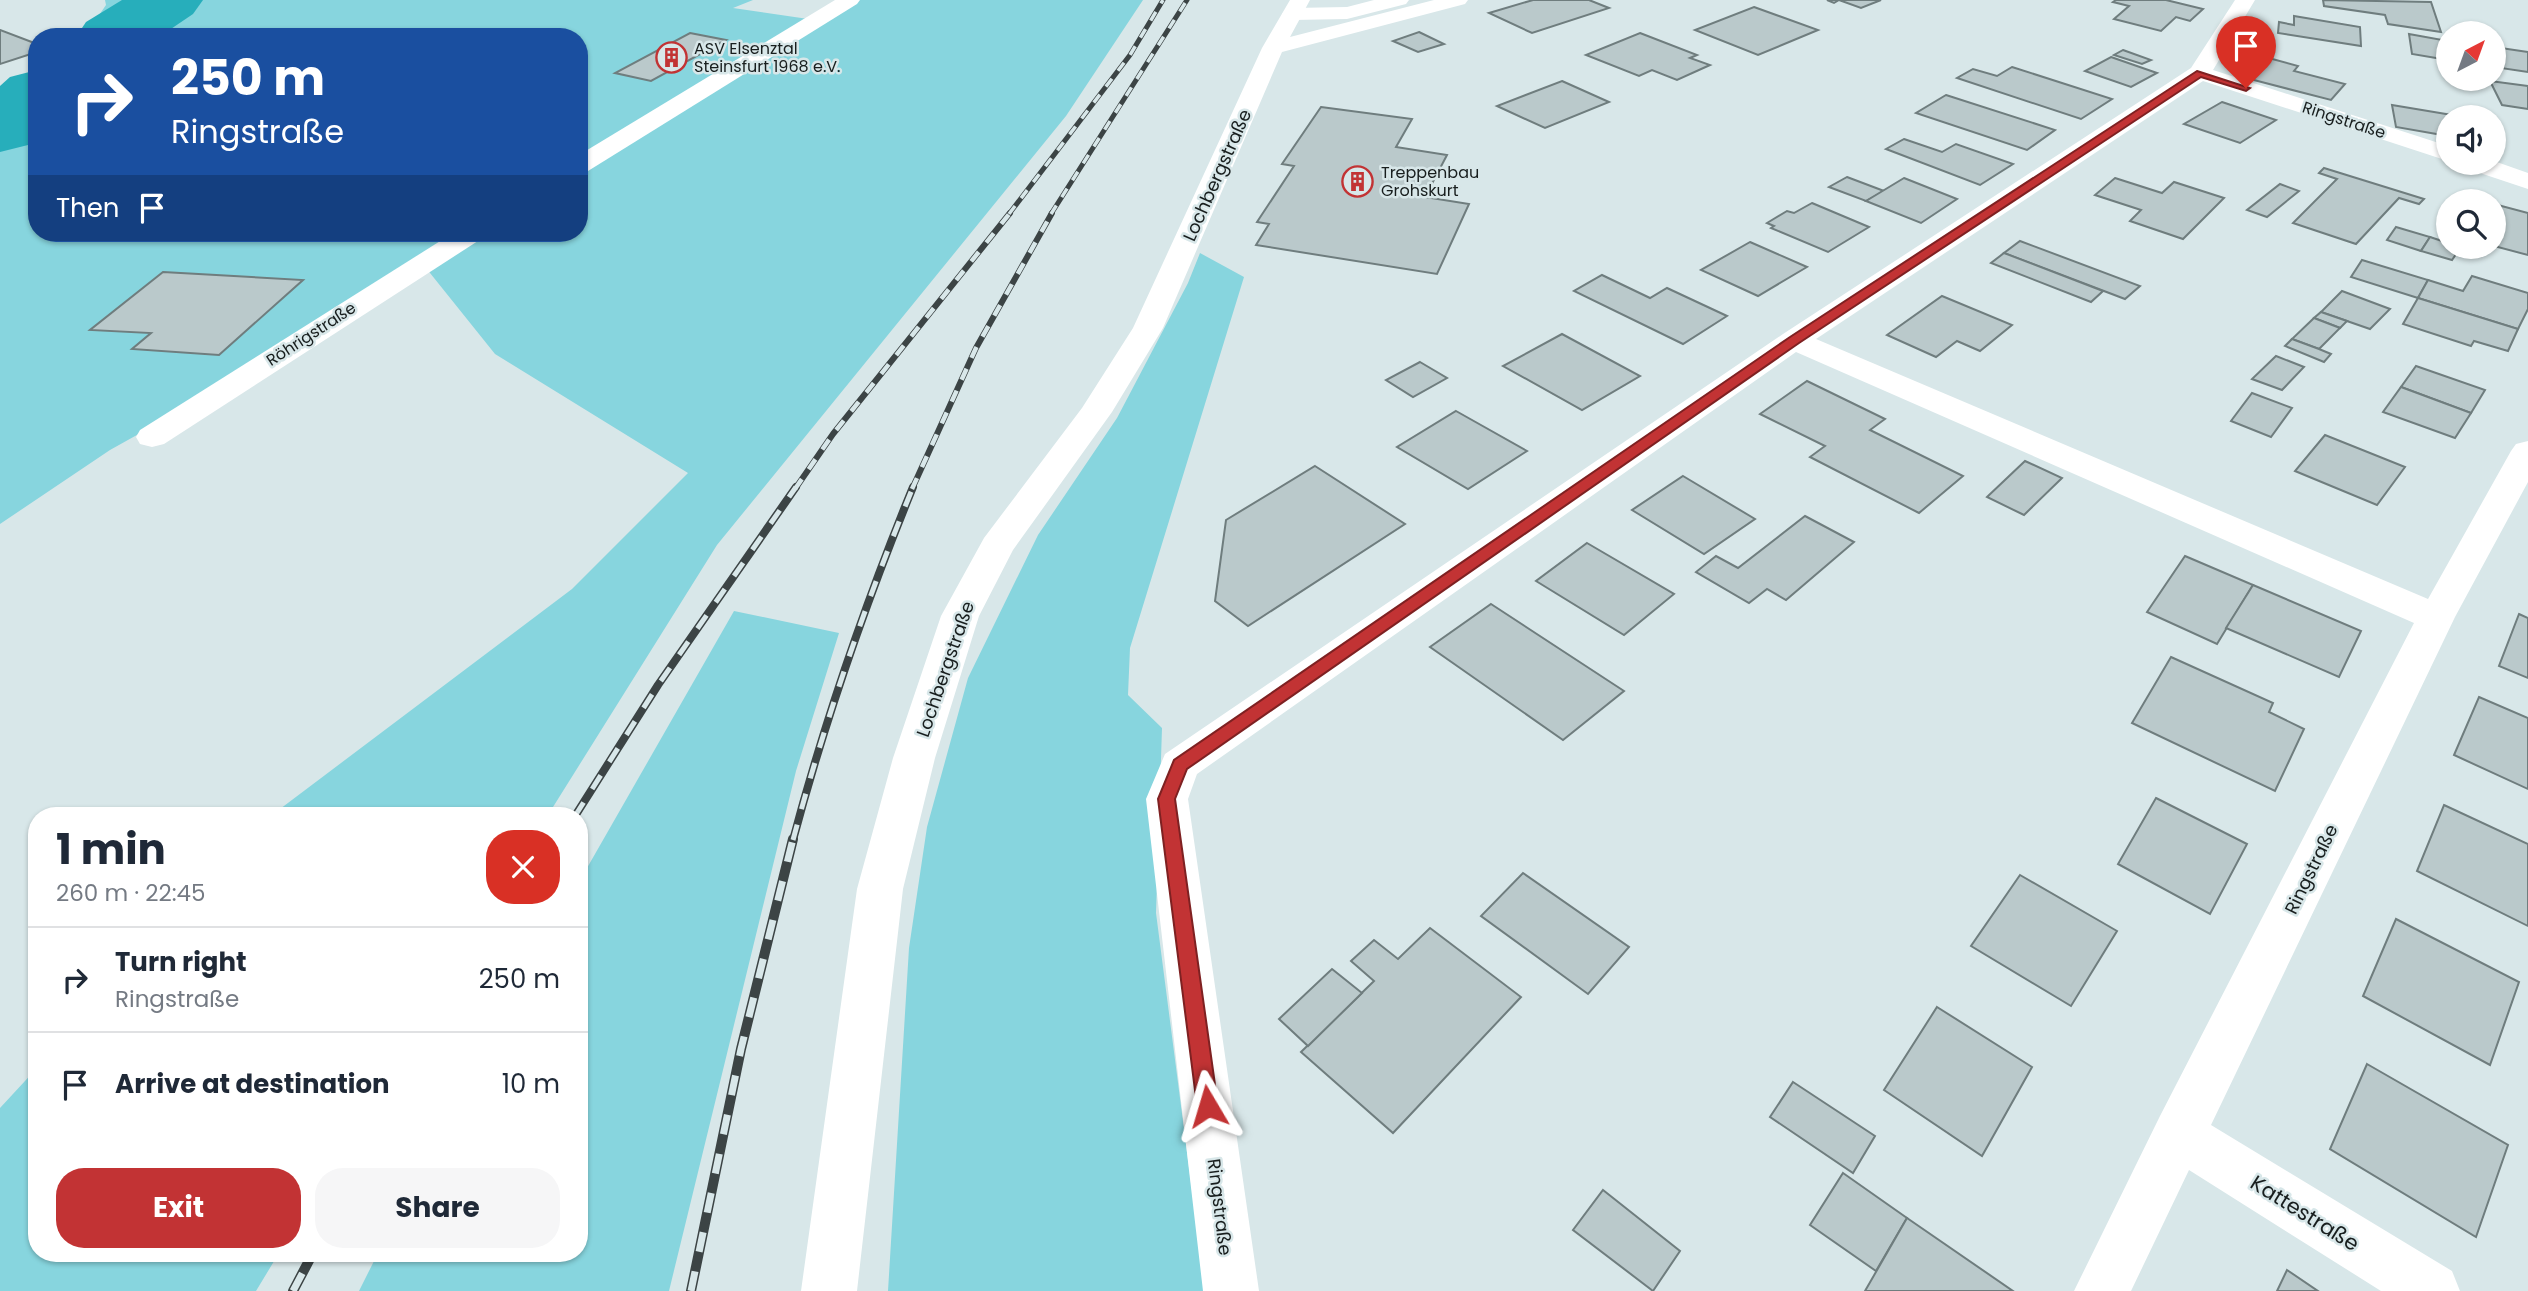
<!DOCTYPE html>
<html lang="en">
<head>
<meta charset="utf-8">
<style>
	body { margin:0; font-family:Poppins,sans-serif; background:#f6f6f7; color:#1f2937; height:100vh; display:flex; flex-direction:column; font-size:26px; white-space:nowrap }
	* { box-sizing:border-box; margin:0 }
	p { font-size:23px; color:#747a83 }
	.icon { flex:none; width:38px; height:38px; fill:none; stroke:currentColor; stroke-width:2; stroke-linecap:round; stroke-linejoin:round }
	.map { position:relative; flex:1; overflow:hidden }
	.panel { position:absolute; left:28px; top:807px; width:560px; height:455px; display:flex; flex-direction:column; background:#fff; border-radius:28px; box-shadow:0 2px 5px #0004 }
	.panel>* { flex:none }
	.top-card { position:absolute; left:28px; top:28px; width:560px; height:214px; border-radius:28px; box-shadow:0 2px 5px #0004; background:#1a4fa0; color:#fff; overflow:hidden }
	.needle { width:46px; rotate:41deg }
	.buttons { position:absolute; left:2436px; top:21px; display:grid; gap:14px }
	.buttons a { display:grid; place-items:center; width:70px; height:70px; border-radius:50%; background:#fff; box-shadow:0 2px 5px #0004; font-size:35px }
	.pin { position:absolute; display:grid; place-items:center; width:60px; height:60px; color:#fff; margin:-72px -30px; border-radius:50% 50% 50% 0; rotate:-45deg; box-shadow:0 0 7px #0007 }
	.pin .icon { rotate:45deg }
	.me { position:absolute; width:77px; margin:-38px; rotate:353deg; stroke-linejoin:round; filter:drop-shadow(0 0 5px #0008) }
	.turn { display:flex; align-items:center; gap:24px; height:147px; padding:0 28px; font-size:32px }
	.turn .icon { width:91px; height:91px; stroke-width:2.5 }
	.turn b { display:block; font-size:49px; line-height:60px }
	.then { display:flex; align-items:center; height:66px; padding:0 28px; background:#0003; gap:14px; font-size:26px }
	.round { display:grid; place-items:center; flex:none; width:74px; height:74px; border-radius:28px; background:#f6f6f7 }
	.summary { display:flex; align-items:center; justify-content:space-between; height:119px; padding:0 28px }
	h1 { font-size:42px; font-weight:700; line-height:52px }
	.button { display:flex; gap:14px; margin-top:auto; padding:14px 28px }
	.button a { flex:1; height:80px; border-radius:28px; background:#c23334; color:#fff; font-size:28px; font-weight:700; line-height:80px; text-align:center }
	.button a+a { background:#f6f6f7; color:#1f2937 }
	ul { padding:0; list-style:none }
	li { display:flex; align-items:center; gap:21px; height:105px; padding:0 28px; border-top:2px solid #e0e1e3 }
	li div { flex:1 }
	li b { display:block; font-size:26px }
	li em { font-style:normal }
	.map>svg:first-child { display:block }
	.green { fill:#87d5de }
	.lines { fill:none; stroke-linecap:round; stroke-linejoin:round }
	.river { fill:#27aebb; fill-rule:evenodd }
	.building { fill:#bac9cb; stroke:#6f7d7e; stroke-width:2 }
	.service { fill:#fff; fill-rule:evenodd }
	.minor { fill:#fff; fill-rule:evenodd }
	.rail-far3-casing { stroke:#3c4445; stroke-width:5 }
	.rail-far2-casing { stroke:#3c4445; stroke-width:6 }
	.rail-far1-casing { stroke:#3c4445; stroke-width:8 }
	.rail-casing { stroke:#3c4445; stroke-width:10 }
	.rail-far3 { stroke:#d8e7e9; stroke-width:3.5; stroke-dasharray:10; stroke-linecap:butt }
	.rail-far2 { stroke:#d8e7e9; stroke-width:4.5; stroke-dasharray:12; stroke-linecap:butt }
	.rail-far1 { stroke:#d8e7e9; stroke-width:5; stroke-dasharray:16; stroke-linecap:butt }
	.rail { stroke:#d8e7e9; stroke-width:7; stroke-dasharray:20; stroke-linecap:butt }
	.route { fill:#c23334; stroke:#7e2122; stroke-width:2 }
	.labels { text-anchor:middle; dominant-baseline:central; stroke-width:5; stroke-linejoin:round; paint-order:stroke }
	.far-poi-label { font-size:16px; fill:#181e1e; stroke:#d8e7e9; text-anchor:start }
	.far-street-label { font-size:16px; fill:#181e1e; stroke:#d8e7e9 }
	.street-label { font-size:18px; fill:#181e1e; stroke:#d8e7e9 }
	.near-street-label { font-size:21px; fill:#181e1e; stroke:#d8e7e9 }
</style>
</head>
<body>
<div class="map">
<svg width="2528" height="1291" viewBox="0 0 2528 1291">
	<rect width="100%" height="100%" fill="#d8e7e9"/>
	<g class="green">
		<polygon points="105,0 753,0 733,8 815,20 850,0 1143,0 1066,116 717,545 548,815 272,815 572,589 688,473 495,354 422,263 205,397 110,450 0,524 0,105 37,75 37,233 579,233 579,37 84,37 106,5"/>
		<polygon points="1200,253 1244,277 1130,648 1128,695 1162,728 1156,913 1205,1291 888,1291 909,948 927,827 968,678 1038,535 1117,418 1188,283"/>
		<polygon points="734,611 839,633 796,771 669,1291 359,1291 378,1253 579,1253 579,882"/>
		<polygon points="37,1068 37,1253 279,1253 256,1291 0,1291 0,1108"/>
	</g>
	<g class="lines">
		<g class="river">
			<polygon points="122,0 203,0 193,14 159,37 76,37 86,22"/>
			<polygon points="37,70 37,136 28,145 0,152 0,86 10,77"/>
		</g>
	</g>
	<g class="building">
		<polygon points="1533,0 1589,0 1609,8 1532,33 1489,13"/>
		<polygon points="1827,0 1881,0 1861,8 1839,0 1834,3"/>
		<polygon points="2116,0 2166,0 2203,9 2190,21 2176,17 2161,31 2114,19 2129,6 2113,2"/>
		<polygon points="2323,0 2431,2 2441,32 2388,24 2385,15 2324,6"/>
		<polygon points="1754,7 1818,30 1758,55 1695,30"/>
		<polygon points="2294,16 2360,27 2361,46 2278,33 2279,22 2294,25"/>
		<polygon points="0,30 37,44 37,52 0,64"/>
		<polygon points="1419,32 1444,44 1418,52 1393,41"/>
		<polygon points="690,33 726,40 651,81 615,73"/>
		<polygon points="1640,33 1697,55 1690,58 1710,65 1677,80 1652,70 1639,76 1586,55"/>
		<polygon points="2409,34 2448,41 2448,60 2412,54"/>
		<polygon points="2494,47 2528,52 2528,72 2494,67"/>
		<polygon points="2123,50 2151,60 2142,64 2114,55"/>
		<polygon points="2111,57 2157,73 2131,87 2085,71"/>
		<polygon points="2265,57 2298,66 2294,71 2345,84 2331,100 2246,78"/>
		<polygon points="2012,67 2112,99 2081,119 1957,78 1973,69 1997,76"/>
		<polygon points="1562,81 1609,102 1545,128 1497,106"/>
		<polygon points="2490,81 2528,86 2528,109 2502,105"/>
		<polygon points="1946,95 2055,130 2027,150 1916,113"/>
		<polygon points="2222,102 2276,120 2240,143 2184,124"/>
		<polygon points="2392,105 2464,117 2448,117 2448,136 2396,127"/>
		<polygon points="1321,107 1412,119 1396,147 1447,155 1425,197 1469,204 1437,274 1256,245 1269,224 1257,222 1294,166 1282,164"/>
		<polygon points="1904,139 1942,152 1956,144 2013,164 1980,185 1886,149"/>
		<polygon points="2324,168 2424,199 2419,204 2399,198 2356,244 2293,223 2337,179 2319,173"/>
		<polygon points="1847,177 1884,191 1866,201 1829,187"/>
		<polygon points="1904,178 1957,199 1921,223 1866,201"/>
		<polygon points="2115,178 2162,193 2174,182 2224,198 2183,239 2130,221 2141,210 2095,195"/>
		<polygon points="2280,184 2299,191 2267,217 2247,210"/>
		<polygon points="1812,203 1869,227 1828,252 1771,228 1774,226 1767,223 1787,211 1794,213"/>
		<polygon points="2494,204 2528,213 2528,255 2494,246"/>
		<polygon points="2396,227 2430,237 2421,251 2387,240"/>
		<polygon points="2430,237 2448,243 2448,247 2461,247 2452,260 2421,251"/>
		<polygon points="2020,241 2140,286 2125,299 2004,253"/>
		<polygon points="1750,242 1807,267 1758,296 1701,270"/>
		<polygon points="2004,253 2103,291 2091,302 1991,263"/>
		<polygon points="2362,260 2428,280 2418,298 2351,277"/>
		<polygon points="163,272 303,280 219,355 132,349 151,333 90,330"/>
		<polygon points="1602,275 1650,298 1667,288 1727,316 1683,344 1574,291"/>
		<polygon points="2472,276 2528,293 2528,309 2518,329 2418,298 2428,280 2463,291"/>
		<polygon points="2342,291 2390,309 2370,329 2321,312"/>
		<polygon points="1942,296 2012,325 1980,351 1957,341 1936,357 1887,335"/>
		<polygon points="2418,298 2518,329 2508,351 2474,341 2471,346 2403,324"/>
		<polygon points="2321,312 2347,321 2340,328 2314,318"/>
		<polygon points="2314,318 2340,328 2319,349 2292,339"/>
		<polygon points="1562,334 1640,376 1582,410 1503,366"/>
		<polygon points="2292,339 2319,349 2331,354 2324,362 2285,346"/>
		<polygon points="2276,356 2304,367 2282,390 2252,379"/>
		<polygon points="1420,362 1447,378 1413,397 1386,380"/>
		<polygon points="2416,366 2485,390 2471,413 2401,387"/>
		<polygon points="1807,381 1885,419 1870,430 1963,476 1919,513 1810,457 1825,446 1760,414"/>
		<polygon points="2401,387 2471,413 2455,438 2383,412"/>
		<polygon points="2252,393 2292,408 2271,437 2231,421"/>
		<polygon points="1456,411 1527,451 1468,489 1397,447"/>
		<polygon points="2325,435 2405,467 2377,505 2295,471"/>
		<polygon points="2025,461 2062,478 2024,515 1987,497"/>
		<polygon points="1315,466 1405,524 1248,626 1215,601 1226,520"/>
		<polygon points="1683,476 1755,519 1704,554 1632,510"/>
		<polygon points="1805,516 1854,542 1786,600 1767,589 1749,603 1696,572 1716,556 1738,568"/>
		<polygon points="1587,543 1674,594 1624,635 1536,581"/>
		<polygon points="2185,556 2253,585 2217,644 2147,612"/>
		<polygon points="2253,585 2361,631 2339,677 2226,628"/>
		<polygon points="1491,604 1624,691 1563,740 1430,647"/>
		<polygon points="2519,614 2528,618 2528,678 2499,666"/>
		<polygon points="2171,657 2273,703 2269,712 2304,729 2275,791 2132,723"/>
		<polygon points="2479,697 2528,718 2528,789 2454,755"/>
		<polygon points="2156,798 2247,844 2210,914 2118,864"/>
		<polygon points="2444,805 2528,844 2528,926 2417,871"/>
		<polygon points="1523,873 1629,947 1588,994 1481,916"/>
		<polygon points="2020,875 2117,931 2071,1006 1971,946"/>
		<polygon points="2396,919 2519,982 2490,1065 2363,996"/>
		<polygon points="1430,928 1521,997 1393,1133 1301,1052 1374,981 1351,961 1374,940 1398,959"/>
		<polygon points="1332,969 1362,993 1308,1046 1279,1019"/>
		<polygon points="1937,1007 2032,1067 1982,1156 1884,1090"/>
		<polygon points="2367,1064 2508,1145 2476,1237 2330,1149"/>
		<polygon points="1793,1082 1875,1136 1853,1173 1770,1117"/>
		<polygon points="1843,1173 1907,1218 1876,1271 1810,1225"/>
		<polygon points="1603,1190 1680,1251 1653,1291 1573,1230"/>
		<polygon points="1907,1218 2013,1291 1865,1291"/>
		<polygon points="2287,1270 2318,1291 2277,1291"/>
	</g>
	<g class="lines">
		<polygon class="service" points="1374,0 1409,0 1406,4 1347,19 1293,20 1286,18 1282,14 1286,10 1293,8 1347,7"/>
		<g class="minor">
			<polygon points="835,0 860,0 857,4 588,171 579,174 579,155"/>
			<polygon points="1290,0 1310,0 1290,37 1434,0 1468,0 1465,4 1282,52 1163,328 1112,412 1013,550 979,616 935,758 903,889 857,1291 801,1291 857,889 893,758 941,616 984,538 1082,408 1133,328 1262,48"/>
			<polygon points="2235,0 2255,0 2213,70 2448,146 2448,161 2203,81 1816,339 2428,599 2511,451 2516,444 2528,441 2528,482 2455,617 2211,1125 2452,1271 2460,1291 2381,1291 2189,1170 2131,1291 2074,1291 2160,1116 2414,623 1796,352 1197,774 1188,799 1259,1291 1203,1291 1146,799 1165,754 1783,334 2191,68"/>
			<polygon points="2494,161 2528,173 2528,189 2465,168 2461,163"/>
			<polygon points="453,233 485,233 481,239 164,444 152,447 140,444 136,437 140,430"/>
		</g>
		<defs>
			<g id="rail-far3">
				<polyline points="1009,214 1130,55 1163,0"/>
				<polyline points="1051,214 1187,0"/>
			</g>
			<g id="rail-far2">
				<polyline points="795,489 833,434 1010,213"/>
				<polyline points="912,489 976,348 1052,213"/>
			</g>
			<g id="rail-far1">
				<polyline points="575,816 658,685 796,487"/>
				<path d="M793 840C825 720 866 602 913 487"/>
			</g>
			<g id="rail">
				<polyline points="293,1291 313,1253"/>
				<polyline points="691,1291 741,1049 793,839"/>
			</g>
		</defs>
		<use href="#rail-far3" class="rail-far3-casing"/>
		<use href="#rail-far2" class="rail-far2-casing"/>
		<use href="#rail-far1" class="rail-far1-casing"/>
		<use href="#rail" class="rail-casing"/>
		<use href="#rail-far3" class="rail-far3"/>
		<use href="#rail-far2" class="rail-far2"/>
		<use href="#rail-far1" class="rail-far1"/>
		<use href="#rail" class="rail"/>
	</g>
	<polygon class="route" points="2197,71 2250,88 2246,91 2201,77 1799,343 1187,769 1175,799 1218,1106 1215,1113 1208,1116 1200,1113 1197,1106 1158,799 1174,760 1790,337"/>
	<defs>
		<symbol id="building-ring" viewBox="-11 -11 22 22"><circle r="9.5" fill="#d8e7e9" stroke="#c23334" stroke-width="1.5"/><path d="M-4-6H4V6H1V3H-1V6H-4ZM-2.5-4.3h1.7v1.8h-1.7ZM.8-4.3h1.7v1.8H.8ZM-2.5-1h1.7V.8h-1.7ZM.8-1h1.7V.8H.8Z" fill="#c23334"/></symbol>
	</defs>
	<g fill-rule="evenodd">
		<use href="#building-ring" x="654" y="40" width="35" height="35"/>
		<use href="#building-ring" x="1340" y="164" width="35" height="35"/>
	</g>
	<g class="labels">
		<g class="far-poi-label">
			<text x="694" y="48">ASV Elsenztal<tspan x="694" dy="18">Steinsfurt 1968 e.V.</tspan></text>
			<text x="1381" y="172">Treppenbau<tspan x="1381" dy="18">Grohskurt</tspan></text>
		</g>
		<g class="far-street-label">
			<text transform="translate(2344 120) rotate(18)">Ringstraße</text>
			<text transform="translate(311 334) rotate(-33)">Röhrigstraße</text>
		</g>
		<g class="street-label">
			<text transform="translate(1217 175) rotate(-66)">Lochbergstraße</text>
			<text transform="translate(945 669) rotate(-71)">Lochbergstraße</text>
			<text transform="translate(2311 869) rotate(-64)">Ringstraße</text>
			<text transform="translate(1220 1207) rotate(83)">Ringstraße</text>
		</g>
		<g class="near-street-label">
			<text transform="translate(2305 1213) rotate(32)">Kattestraße</text>
		</g>
	</g>
</svg>
<div class="buttons">
<a><svg class="needle" viewBox="-14 -14 28 28"><path d="M0-13l5 13h-10z" fill="#e53935"/><path d="M0 13l5-13h-10z" fill="#747a83"/></svg></a>
<a><svg class="icon" aria-label="sound" viewBox="0 0 24 24"><path d="M4 9h4l5-4v14l-5-4H4zM17 9q2 3 0 6"/></svg></a>
<a><svg class="icon" aria-label="search" viewBox="0 0 24 24"><circle cx="10" cy="10" r="6"/><path d="M15 15l6 6"/></svg></a>
</div>
<div class="pin" style="left:2246px;top:88px;background:#d93025"><svg class="icon" aria-label="arrive" viewBox="0 0 24 24"><path d="M6 21V4h12l-3 4 3 4H6"/></svg></div>
<svg class="me" style="left:1208px;top:1106px" viewBox="-20 -20 40 40"><path d="M0-17L14 15 0 8-14 15z" fill="#c23334" stroke="#fff" stroke-width="4"/></svg>
<div class="top-card">
<div class="turn"><svg class="icon" aria-label="right" viewBox="0 0 24 24"><path d="M7 20v-9h11M14 6l5 5-5 5"/></svg><div><b>250 m</b>Ringstraße</div></div>
<div class="then">Then<svg class="icon" aria-label="arrive" viewBox="0 0 24 24"><path d="M6 21V4h12l-3 4 3 4H6"/></svg></div>
</div>
<section class="panel">
<div class="summary"><div><h1>1 min</h1><p>260 m · 22:45</p></div><a class="round" style="background:#d93025;color:#fff"><svg class="icon" aria-label="close" viewBox="0 0 24 24"><path d="M6 6l12 12M18 6L6 18"/></svg></a></div>
<ul>
<li><svg class="icon" aria-label="right" viewBox="0 0 24 24"><path d="M7 20v-9h11M14 6l5 5-5 5"/></svg><div><b>Turn right</b><p>Ringstraße</p></div><em>250 m</em></li>
<li><svg class="icon" aria-label="arrive" viewBox="0 0 24 24"><path d="M6 21V4h12l-3 4 3 4H6"/></svg><div><b>Arrive at destination</b></div><em>10 m</em></li>
</ul>
<div class="button"><a>Exit</a><a>Share</a></div>
</section>
</div>
</body>
</html>
